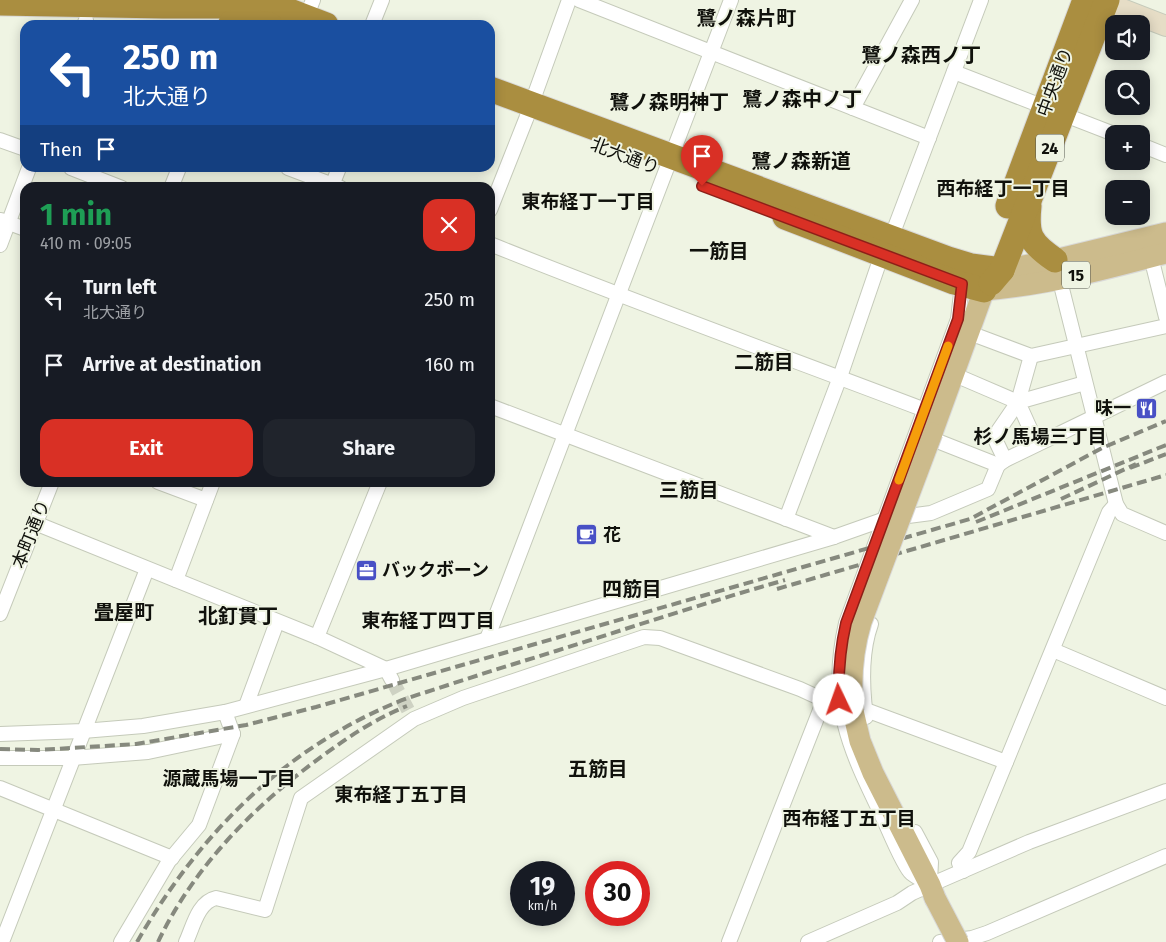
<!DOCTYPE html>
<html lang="en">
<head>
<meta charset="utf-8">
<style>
	body { margin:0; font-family:"Fira Sans","Noto Sans JP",sans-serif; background:#20242c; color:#f1f3f6; height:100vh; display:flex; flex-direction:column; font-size:19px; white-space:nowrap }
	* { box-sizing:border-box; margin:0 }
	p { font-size:16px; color:#9ea1a6 }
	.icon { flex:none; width:28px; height:28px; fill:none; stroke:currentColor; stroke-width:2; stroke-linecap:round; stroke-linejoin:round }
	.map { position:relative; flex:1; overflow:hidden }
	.panel { position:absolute; left:20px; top:182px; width:475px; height:305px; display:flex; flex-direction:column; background:#171b24; border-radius:15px; box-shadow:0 2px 12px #0003 }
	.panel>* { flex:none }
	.hud { position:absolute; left:20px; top:20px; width:475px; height:152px; border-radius:15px; box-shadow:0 2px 12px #0003; background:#1a4fa0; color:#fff; overflow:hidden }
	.buttons { position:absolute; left:1105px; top:15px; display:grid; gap:10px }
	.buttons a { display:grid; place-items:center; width:45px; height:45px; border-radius:10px; background:#171b24; box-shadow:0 2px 12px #0003; font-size:25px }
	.speed { position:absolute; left:510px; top:861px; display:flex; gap:10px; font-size:25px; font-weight:700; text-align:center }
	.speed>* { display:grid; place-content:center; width:65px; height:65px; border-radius:50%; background:#171b24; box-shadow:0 2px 12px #0003; line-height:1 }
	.speed small { font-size:12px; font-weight:400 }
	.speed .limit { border:8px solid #d22; background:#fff; color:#111 }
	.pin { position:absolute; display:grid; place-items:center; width:42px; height:42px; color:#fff; margin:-51px -21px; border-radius:50% 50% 50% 0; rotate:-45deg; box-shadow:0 0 5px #0007 }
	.pin .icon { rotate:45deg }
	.me { position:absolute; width:55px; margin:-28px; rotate:357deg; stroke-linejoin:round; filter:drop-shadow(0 0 4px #0008) }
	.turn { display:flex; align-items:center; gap:18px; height:105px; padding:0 20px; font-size:22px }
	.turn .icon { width:65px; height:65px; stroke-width:2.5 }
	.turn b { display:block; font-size:35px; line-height:42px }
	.then { display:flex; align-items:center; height:48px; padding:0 20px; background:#0003; gap:10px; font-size:19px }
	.round { display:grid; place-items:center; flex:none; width:52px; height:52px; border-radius:15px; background:#20242c }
	.headline { display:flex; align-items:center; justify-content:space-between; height:85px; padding:0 20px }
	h1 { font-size:30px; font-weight:700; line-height:38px; color:#1e9e55 }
	.button { display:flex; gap:10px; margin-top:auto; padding:10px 20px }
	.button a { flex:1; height:58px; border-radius:15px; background:#d93025; color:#fff; font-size:20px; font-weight:700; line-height:58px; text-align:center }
	.button a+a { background:#20242c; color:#f1f3f6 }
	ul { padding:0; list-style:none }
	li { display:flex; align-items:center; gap:15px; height:65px; padding:0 20px }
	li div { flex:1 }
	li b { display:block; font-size:19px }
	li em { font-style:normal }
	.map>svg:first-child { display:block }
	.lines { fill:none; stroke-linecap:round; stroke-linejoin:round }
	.street-tunnel { stroke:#ced2c3; stroke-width:14; stroke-dasharray:14 7; stroke-linecap:butt }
	.street-casing { stroke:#c5caba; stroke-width:16 }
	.secondary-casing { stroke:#c5caba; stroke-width:22 }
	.primary-casing { stroke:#d9d9d8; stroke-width:23 }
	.highway-casing { stroke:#d9d9d8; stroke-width:27 }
	.street { stroke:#fff; stroke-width:14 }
	.secondary { stroke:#e6ddc6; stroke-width:20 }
	.primary { stroke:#ccbb8c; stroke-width:21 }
	.highway { stroke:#aa8e40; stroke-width:25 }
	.rail { stroke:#86897e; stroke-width:4; stroke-dasharray:10 5; stroke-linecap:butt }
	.primary-bridge-casing { stroke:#d9d9d8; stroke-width:23; stroke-linecap:butt }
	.primary-bridge { stroke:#ccbb8c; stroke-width:21 }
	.route-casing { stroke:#8d1f18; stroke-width:12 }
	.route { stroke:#d93025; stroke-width:9 }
	.slow { stroke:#f59e0b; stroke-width:9 }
	.labels { text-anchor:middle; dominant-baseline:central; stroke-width:4; stroke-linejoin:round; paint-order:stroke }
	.shield { fill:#eff4e3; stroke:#53554c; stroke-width:1 }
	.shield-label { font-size:16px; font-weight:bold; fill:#10110c }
	.street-label { font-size:18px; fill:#10110c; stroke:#eff4e3 }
	.poi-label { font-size:18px; font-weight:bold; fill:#10110c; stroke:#eff4e3; text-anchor:start }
	.neighbourhood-label { font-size:19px; font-weight:bold; fill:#10110c; stroke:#eff4e3 }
	.quarter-label { font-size:20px; font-weight:bold; fill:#10110c; stroke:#eff4e3 }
</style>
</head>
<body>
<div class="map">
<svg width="1166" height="942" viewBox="0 0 1166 942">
	<rect width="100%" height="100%" fill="#eff4e3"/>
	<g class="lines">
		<polyline class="street-tunnel" points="392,680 408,710"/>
		<defs>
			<g id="street">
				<polyline points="579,0 929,138"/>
				<polyline points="306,17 313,0"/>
				<polyline points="84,25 86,20"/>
				<polyline points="372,25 382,0"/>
				<polyline points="954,72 1114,134"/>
				<polyline points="853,108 912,0"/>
				<polyline points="0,140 25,149"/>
				<polyline points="1141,145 1166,155"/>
				<polyline points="71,168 122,188"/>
				<polyline points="288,168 341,188"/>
				<polyline points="171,188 179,168"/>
				<polyline points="331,188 339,168"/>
				<polyline points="490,210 526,119 569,0"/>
				<polyline points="1,220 25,229"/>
				<polyline points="891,238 981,0"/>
				<path d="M490 244C634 302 780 355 925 410"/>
				<polyline points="0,245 29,168"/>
				<polyline points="1151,257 1166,317"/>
				<polyline points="1058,273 1116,504 1122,514 1166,533"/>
				<polyline points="975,335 1031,356 1166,326"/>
				<polyline points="962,378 1018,402"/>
				<polyline points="490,406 834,537"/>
				<polyline points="922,435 998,465 1005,460 1166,382"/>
				<polyline points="1037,444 1018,402 1085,383"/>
				<polyline points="1005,460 994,437 1018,402 1031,356"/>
				<polyline points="158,482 206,500"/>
				<polyline points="786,519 840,377 882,254"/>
				<polyline points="35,523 317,637 386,669 392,680"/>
				<polyline points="176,580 213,482"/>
				<polyline points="0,614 52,482"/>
				<polyline points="317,637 380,482"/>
				<polyline points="487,639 731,0"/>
				<polyline points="1053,650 1166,698"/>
				<polyline points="246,706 277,622"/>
				<path d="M866 717C862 687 861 652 871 624"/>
				<polyline points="0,734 83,731 143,726 225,712 386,669 637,595 834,537 885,519 931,513 988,489 998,465"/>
				<polyline points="0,758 72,758 148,752 233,734 225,712"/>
				<polyline points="0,788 172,858"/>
				<polyline points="915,832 931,862 930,882"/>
				<polyline points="963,871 959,863 969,852 1109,512 1116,504"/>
				<path d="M927 883C922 880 916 877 911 873 904 867 890 833 885 822 850 750 827 705 846 623L958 319 962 285"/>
				<polyline points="2,942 147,569"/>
				<polyline points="121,942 169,861 199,825 233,734"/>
				<path d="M186 942C193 927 198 902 216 898L265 910 301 798 414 719 463 698 644 637 660 638 800 689 824 700H839L1006 762"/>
				<polyline points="729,942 824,700"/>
				<polyline points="808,942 897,903 912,893 930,885 1029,842 1166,791"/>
				<polyline points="940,942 972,938 987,933 1166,856"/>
			</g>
			<polyline id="secondary" points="1099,0 1166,26"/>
			<g id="primary">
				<polyline points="1002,270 1055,260 1166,233"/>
				<path d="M932 433 984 290C1046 285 1106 269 1166 253"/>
				<polyline points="853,711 860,741 873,773 930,885 935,898"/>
			</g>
			<g id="highway">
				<polyline points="0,3 163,6 267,6 282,8 326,25"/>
				<polyline points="231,23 258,23 270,25"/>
				<polyline points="490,89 948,259 971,266 1002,270"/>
				<polyline points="1008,206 1085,0"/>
				<path d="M1029 206C1026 235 1030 243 1055 260"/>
				<polyline points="785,217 954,282 984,290"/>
				<polyline points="991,283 1002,270 1107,0"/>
			</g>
		</defs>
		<use href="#street" class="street-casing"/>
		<use href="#secondary" class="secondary-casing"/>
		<use href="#primary" class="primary-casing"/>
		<use href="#highway" class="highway-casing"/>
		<use href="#street" class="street"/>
		<use href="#secondary" class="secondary"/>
		<use href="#primary" class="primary"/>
		<use href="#highway" class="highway"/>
		<g class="rail">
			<polyline points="1130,468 1166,454"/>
			<polyline points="1061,499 1136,464"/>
			<polyline points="976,522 1166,445"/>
			<polyline points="777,589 1166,475"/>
			<polyline points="0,749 38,750 136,744 246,725 316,707 970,519 1102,448 1166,421"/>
			<path d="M137 942C198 836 281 751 395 703 409 697 424 693 439 688 478 675 517 663 556 651 632 627 708 602 785 580"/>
			<path d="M158 942C196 862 263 797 335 747 357 731 382 716 407 706"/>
		</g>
		<defs>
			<g id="primary-bridge">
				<path d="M853 711C850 680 852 652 861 622L932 433"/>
				<polyline points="935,898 958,942"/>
			</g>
		</defs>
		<use href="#primary-bridge" class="primary-bridge-casing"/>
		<use href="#primary-bridge" class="primary-bridge"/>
	</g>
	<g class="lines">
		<defs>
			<path id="route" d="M702 186 962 284 958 319 846 623C840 649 838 673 839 700"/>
		</defs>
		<use href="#route" class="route-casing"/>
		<use href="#route" class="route"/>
		<polyline class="slow" points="899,480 948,346"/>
	</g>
	<defs>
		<symbol id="restaurant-square" viewBox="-11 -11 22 22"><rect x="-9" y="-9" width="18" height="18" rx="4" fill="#4850c5" stroke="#eff4e3"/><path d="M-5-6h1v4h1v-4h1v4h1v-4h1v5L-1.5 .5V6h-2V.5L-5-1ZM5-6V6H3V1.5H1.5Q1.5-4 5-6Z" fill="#fff"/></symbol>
		<symbol id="cafe-square" viewBox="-11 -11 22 22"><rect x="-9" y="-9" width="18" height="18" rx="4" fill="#4850c5" stroke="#eff4e3"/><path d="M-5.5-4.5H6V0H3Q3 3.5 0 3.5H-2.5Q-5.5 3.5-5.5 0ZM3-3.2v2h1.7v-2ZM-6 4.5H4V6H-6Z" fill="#fff"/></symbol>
		<symbol id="office-square" viewBox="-11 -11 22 22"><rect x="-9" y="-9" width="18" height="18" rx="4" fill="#4850c5" stroke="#eff4e3"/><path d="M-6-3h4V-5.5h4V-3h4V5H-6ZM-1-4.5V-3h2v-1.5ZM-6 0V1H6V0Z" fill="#fff"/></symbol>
	</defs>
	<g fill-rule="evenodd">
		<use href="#restaurant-square" x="1134" y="396" width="25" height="25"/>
		<use href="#cafe-square" x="574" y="522" width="25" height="25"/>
		<use href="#office-square" x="354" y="558" width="25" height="25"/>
	</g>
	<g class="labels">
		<g class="shield">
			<rect x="1036" y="134.5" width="28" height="27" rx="4"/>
			<rect x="1062" y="261.5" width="28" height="27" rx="4"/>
		</g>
		<g class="shield-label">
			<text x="1050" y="148">24</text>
			<text x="1076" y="275">15</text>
		</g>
		<g class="street-label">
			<text transform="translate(1055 82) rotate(-70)">中央通り</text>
			<text transform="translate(625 156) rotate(21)">北大通り</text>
			<text transform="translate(31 534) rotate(-68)">本町通り</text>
		</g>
		<g class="poi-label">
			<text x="1131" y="408" text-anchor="end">味一</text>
			<text x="603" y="535">花</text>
			<text x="382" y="570">バックボーン</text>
		</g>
		<g class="neighbourhood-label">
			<text x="1003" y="188">西布経丁一丁目</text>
			<text x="588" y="201">東布経丁一丁目</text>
			<text x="1040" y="436">杉ノ馬場三丁目</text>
			<text x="428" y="620">東布経丁四丁目</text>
			<text x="229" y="778">源蔵馬場一丁目</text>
			<text x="401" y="794">東布経丁五丁目</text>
			<text x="849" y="818">西布経丁五丁目</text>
		</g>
		<g class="quarter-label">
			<text x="746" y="18">鷺ノ森片町</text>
			<text x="921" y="55">鷺ノ森西ノ丁</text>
			<text x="802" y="99">鷺ノ森中ノ丁</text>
			<text x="669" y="102">鷺ノ森明神丁</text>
			<text x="801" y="161">鷺ノ森新道</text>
			<text x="719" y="251">一筋目</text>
			<text x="764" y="362">二筋目</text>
			<text x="689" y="490">三筋目</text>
			<text x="632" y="589">四筋目</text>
			<text x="124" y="612">畳屋町</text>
			<text x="238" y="616">北釘貫丁</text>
			<text x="598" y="769">五筋目</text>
		</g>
	</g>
</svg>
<div class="buttons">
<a><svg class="icon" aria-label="sound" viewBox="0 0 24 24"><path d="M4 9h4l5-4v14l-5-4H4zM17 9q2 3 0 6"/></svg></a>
<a><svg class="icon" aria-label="search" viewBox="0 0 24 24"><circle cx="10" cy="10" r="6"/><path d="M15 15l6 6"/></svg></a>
<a>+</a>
<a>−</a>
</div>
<div class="speed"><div>19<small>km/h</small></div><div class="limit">30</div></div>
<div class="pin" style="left:702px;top:186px;background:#d93025"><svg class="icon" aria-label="arrive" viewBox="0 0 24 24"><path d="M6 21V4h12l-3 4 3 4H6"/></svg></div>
<svg class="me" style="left:839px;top:700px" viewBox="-20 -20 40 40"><circle r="19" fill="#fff"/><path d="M0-13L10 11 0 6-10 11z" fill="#d93025"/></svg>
<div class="hud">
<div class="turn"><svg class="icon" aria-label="left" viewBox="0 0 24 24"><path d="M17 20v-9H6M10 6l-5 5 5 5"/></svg><div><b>250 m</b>北大通り</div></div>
<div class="then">Then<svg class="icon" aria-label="arrive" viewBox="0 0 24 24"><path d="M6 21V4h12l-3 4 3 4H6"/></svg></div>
</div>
<section class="panel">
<div class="headline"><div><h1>1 min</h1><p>410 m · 09:05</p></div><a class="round" style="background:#d93025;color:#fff"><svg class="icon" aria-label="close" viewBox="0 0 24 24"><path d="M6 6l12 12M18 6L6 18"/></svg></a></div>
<ul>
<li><svg class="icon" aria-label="left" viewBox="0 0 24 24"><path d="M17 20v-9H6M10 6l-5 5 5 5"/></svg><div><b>Turn left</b><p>北大通り</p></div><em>250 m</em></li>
<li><svg class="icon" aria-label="arrive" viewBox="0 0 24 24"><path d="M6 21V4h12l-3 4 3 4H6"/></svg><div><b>Arrive at destination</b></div><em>160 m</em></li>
</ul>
<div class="button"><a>Exit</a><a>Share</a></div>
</section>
</div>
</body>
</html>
